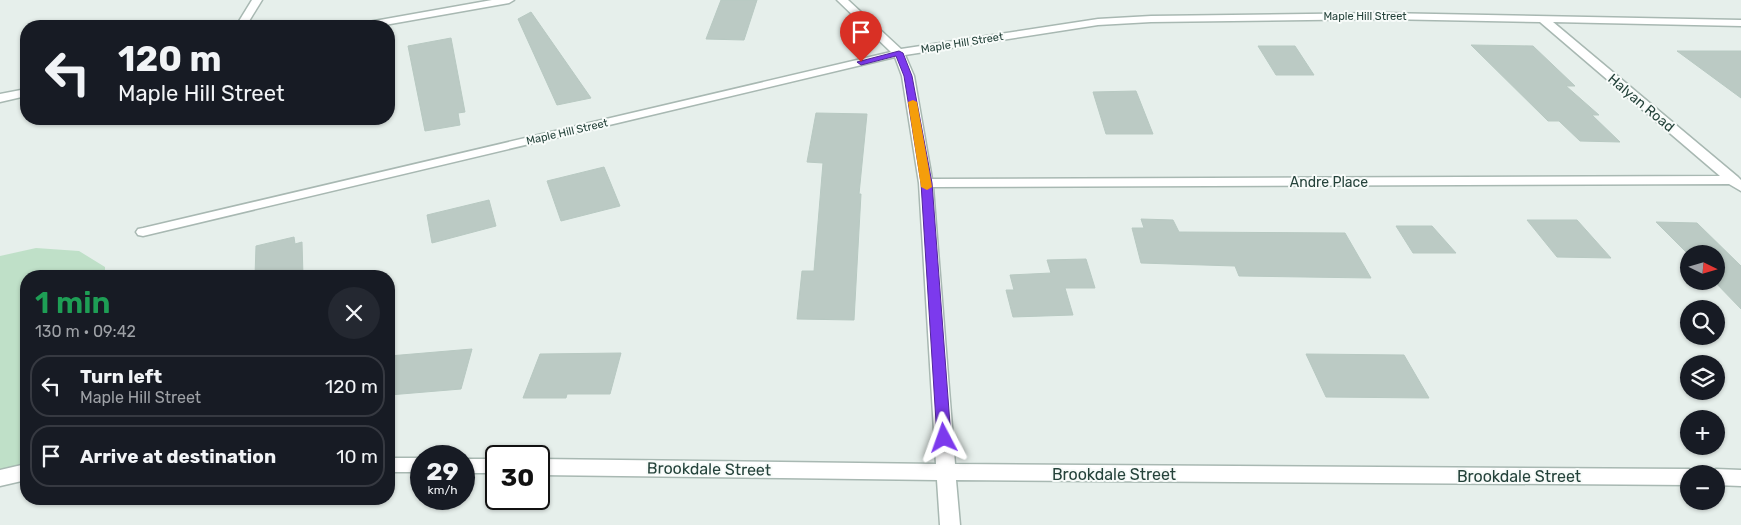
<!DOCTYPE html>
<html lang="en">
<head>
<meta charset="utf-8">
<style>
	body { margin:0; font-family:Rubik,sans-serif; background:#242831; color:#f1f3f6; height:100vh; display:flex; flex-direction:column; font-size:19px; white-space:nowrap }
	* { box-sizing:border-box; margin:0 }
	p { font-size:16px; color:#9ea1a6 }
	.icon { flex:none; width:28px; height:28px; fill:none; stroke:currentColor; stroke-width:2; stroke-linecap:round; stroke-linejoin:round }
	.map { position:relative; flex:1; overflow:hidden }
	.drawer { position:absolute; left:20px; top:270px; width:375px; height:235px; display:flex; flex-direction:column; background:#171b24; border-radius:20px; box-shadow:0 1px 4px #0004 }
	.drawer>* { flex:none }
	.top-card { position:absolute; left:20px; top:20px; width:375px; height:105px; border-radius:20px; box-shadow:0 1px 4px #0004; background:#171b24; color:#f1f3f6; overflow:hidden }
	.needle { width:32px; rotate:95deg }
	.tools { position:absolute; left:1680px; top:245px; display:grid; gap:10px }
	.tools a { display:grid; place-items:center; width:45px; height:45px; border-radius:50%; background:#171b24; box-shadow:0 1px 4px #0004; font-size:25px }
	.speed { position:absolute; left:410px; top:445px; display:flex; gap:10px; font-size:25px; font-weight:700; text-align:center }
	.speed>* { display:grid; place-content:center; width:65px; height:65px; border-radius:50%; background:#171b24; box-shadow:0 1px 4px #0004; line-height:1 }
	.speed small { font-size:12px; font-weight:400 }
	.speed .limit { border:2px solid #111; border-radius:8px; background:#fff; color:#111 }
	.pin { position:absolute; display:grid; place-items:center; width:42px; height:42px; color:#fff; margin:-51px -21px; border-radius:50% 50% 50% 0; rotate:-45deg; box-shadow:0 0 5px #0007 }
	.pin .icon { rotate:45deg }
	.me { position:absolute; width:55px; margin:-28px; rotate:356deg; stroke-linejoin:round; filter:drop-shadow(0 0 4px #0008) }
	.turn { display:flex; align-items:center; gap:18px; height:105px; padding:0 15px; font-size:22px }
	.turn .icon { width:65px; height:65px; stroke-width:2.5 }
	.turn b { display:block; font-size:35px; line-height:42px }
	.round { display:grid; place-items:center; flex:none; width:52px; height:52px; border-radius:26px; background:#242831 }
	.overview { display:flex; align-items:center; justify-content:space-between; height:85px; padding:0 15px }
	h1 { font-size:30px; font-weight:600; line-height:38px; color:#1e9e55 }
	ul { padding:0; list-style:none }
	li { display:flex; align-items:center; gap:15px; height:62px; margin:0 10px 8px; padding:0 5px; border:2px solid #363941; border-radius:20px }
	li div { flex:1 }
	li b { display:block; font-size:19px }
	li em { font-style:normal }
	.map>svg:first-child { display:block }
	.green { fill:#bfe0c8 }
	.building { fill:#bbcac4; stroke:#b8c9c2 }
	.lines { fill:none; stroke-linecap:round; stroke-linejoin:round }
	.minor-casing { stroke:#a8b8b2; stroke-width:3 }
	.tertiary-casing { stroke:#a8b8b2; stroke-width:3 }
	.minor { fill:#fff; fill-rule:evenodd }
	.tertiary { fill:#fff; fill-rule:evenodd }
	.route { fill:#7c3aed; stroke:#51269a }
	.slow { fill:#f59e0b }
	.labels { text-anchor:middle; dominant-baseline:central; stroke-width:4; stroke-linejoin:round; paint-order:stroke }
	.far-street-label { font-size:11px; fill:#24423a; stroke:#f7fbf9 }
	.street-label { font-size:14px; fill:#24423a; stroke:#f7fbf9 }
	.near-street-label { font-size:16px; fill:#24423a; stroke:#f7fbf9 }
</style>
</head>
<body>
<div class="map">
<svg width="1741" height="525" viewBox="0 0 1741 525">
	<rect width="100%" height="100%" fill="#e6efeb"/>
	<polygon class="green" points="36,248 79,251 105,267 105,276 26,276 26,464 0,469 0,256"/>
	<g class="building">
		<polygon points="721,0 757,0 744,40 706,39"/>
		<polygon points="531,12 591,98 557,105 518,19"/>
		<polygon points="451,38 465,112 458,113 460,125 425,131 408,46"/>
		<polygon points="1471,45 1533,46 1575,86 1566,86 1599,115 1592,115 1620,142 1580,141 1559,121 1548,121"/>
		<polygon points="1258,46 1295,46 1314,75 1276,75"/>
		<polygon points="1677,51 1741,51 1741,98"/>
		<polygon points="1136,91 1153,134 1106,134 1093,92"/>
		<polygon points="816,113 867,114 859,194 861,194 854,320 797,319 802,271 814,271 823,163 807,162"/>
		<polygon points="604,167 620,206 561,221 547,181"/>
		<polygon points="489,200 496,226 432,243 427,215"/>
		<polygon points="1141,219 1173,220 1179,232 1345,233 1371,278 1239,276 1235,266 1141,263 1132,228 1144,228"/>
		<polygon points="1527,220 1577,220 1611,258 1557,257"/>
		<polygon points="1656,222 1697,223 1741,266 1741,309 1714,281 1716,281 1716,254 1689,254 1689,255"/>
		<polygon points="1396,226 1432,226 1456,253 1413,253"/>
		<polygon points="294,237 295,244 302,242 303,276 255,276 256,246"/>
		<polygon points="1086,259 1095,288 1065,288 1073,315 1013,317 1006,290 1014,290 1010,275 1051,273 1047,260"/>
		<polygon points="472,349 461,389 389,395 389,356"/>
		<polygon points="621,353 610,394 567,394 566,398 523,398 540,354"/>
		<polygon points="1306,354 1404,355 1429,398 1326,397"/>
	</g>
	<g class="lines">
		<defs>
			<g id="minor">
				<polygon points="252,0 262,0 246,26 236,26"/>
				<path d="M837 0H848L901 49 1098 19 1151 16 1383 13 1741 20V26L1553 22 1738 177 1741 180V191L1729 184 933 187 955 464 1689 469 1697 474H1689V485L956 480 960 525H940L937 480 539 475V459L936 464 919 183 902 76 895 57 143 236 138 235 136 232 138 229 143 228 891 52ZM1383 19 1540 22 1720 176 932 179 914 76 905 55 1098 25 1151 22Z"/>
				<rect x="389" y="458" width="32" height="14"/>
				<rect x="464" y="459" width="32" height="14"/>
				<polygon points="26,464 26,480 0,486 0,470"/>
				<polygon points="1716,469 1741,470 1741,486 1716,485 1716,474 1708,474"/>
			</g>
			<g id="tertiary">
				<polygon points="492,0 514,0 509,3 379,26 358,26 363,23"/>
				<polygon points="26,89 26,96 0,102 0,94"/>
			</g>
		</defs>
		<use href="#minor" class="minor-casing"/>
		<use href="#tertiary" class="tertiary-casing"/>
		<use href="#minor" class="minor"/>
		<use href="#tertiary" class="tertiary"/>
	</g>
	<polygon class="route" points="899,51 903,53 912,76 932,183 951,438 949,441 944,443 939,441 937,438 921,183 904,76 896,56 861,65 857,62"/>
	<polygon class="slow" points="913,100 917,102 932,187 927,190 921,187 908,102"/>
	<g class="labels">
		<g class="far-street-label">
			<text x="1365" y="16">Maple Hill Street</text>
			<text transform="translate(962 43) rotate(-9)">Maple Hill Street</text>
			<text transform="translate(567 132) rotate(-13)">Maple Hill Street</text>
		</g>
		<g class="street-label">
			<text transform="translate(1641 103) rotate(40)">Halyan Road</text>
			<text x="1329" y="182">Andre Place</text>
		</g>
		<g class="near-street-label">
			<text transform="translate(709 469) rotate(1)">Brookdale Street</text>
			<text x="1114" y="474">Brookdale Street</text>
			<text x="1519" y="476">Brookdale Street</text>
		</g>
	</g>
</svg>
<div class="tools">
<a><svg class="needle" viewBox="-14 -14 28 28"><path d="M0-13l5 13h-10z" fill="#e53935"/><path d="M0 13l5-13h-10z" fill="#9ea1a6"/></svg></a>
<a><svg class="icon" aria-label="search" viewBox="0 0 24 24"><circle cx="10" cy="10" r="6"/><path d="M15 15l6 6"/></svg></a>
<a><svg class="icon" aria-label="layers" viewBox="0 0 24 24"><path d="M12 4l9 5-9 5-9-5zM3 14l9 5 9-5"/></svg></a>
<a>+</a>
<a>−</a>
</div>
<div class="speed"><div>29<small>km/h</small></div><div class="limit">30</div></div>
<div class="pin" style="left:861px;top:62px;background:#d93025"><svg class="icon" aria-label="arrive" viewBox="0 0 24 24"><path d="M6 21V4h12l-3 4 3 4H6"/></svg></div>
<svg class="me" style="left:944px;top:438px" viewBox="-20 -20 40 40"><path d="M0-17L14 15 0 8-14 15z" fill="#7c3aed" stroke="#fff" stroke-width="4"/></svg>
<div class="top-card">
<div class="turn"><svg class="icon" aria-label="left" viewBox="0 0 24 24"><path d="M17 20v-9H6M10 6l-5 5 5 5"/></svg><div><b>120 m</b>Maple Hill Street</div></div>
</div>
<section class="drawer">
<div class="overview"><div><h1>1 min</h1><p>130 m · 09:42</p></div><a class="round"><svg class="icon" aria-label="close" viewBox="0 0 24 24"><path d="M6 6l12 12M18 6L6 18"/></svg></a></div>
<ul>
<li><svg class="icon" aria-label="left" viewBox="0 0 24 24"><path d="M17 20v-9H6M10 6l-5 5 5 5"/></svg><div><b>Turn left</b><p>Maple Hill Street</p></div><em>120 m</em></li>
<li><svg class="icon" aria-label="arrive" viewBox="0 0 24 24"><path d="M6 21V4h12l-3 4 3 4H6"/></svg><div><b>Arrive at destination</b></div><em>10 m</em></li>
</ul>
</section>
</div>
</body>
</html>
